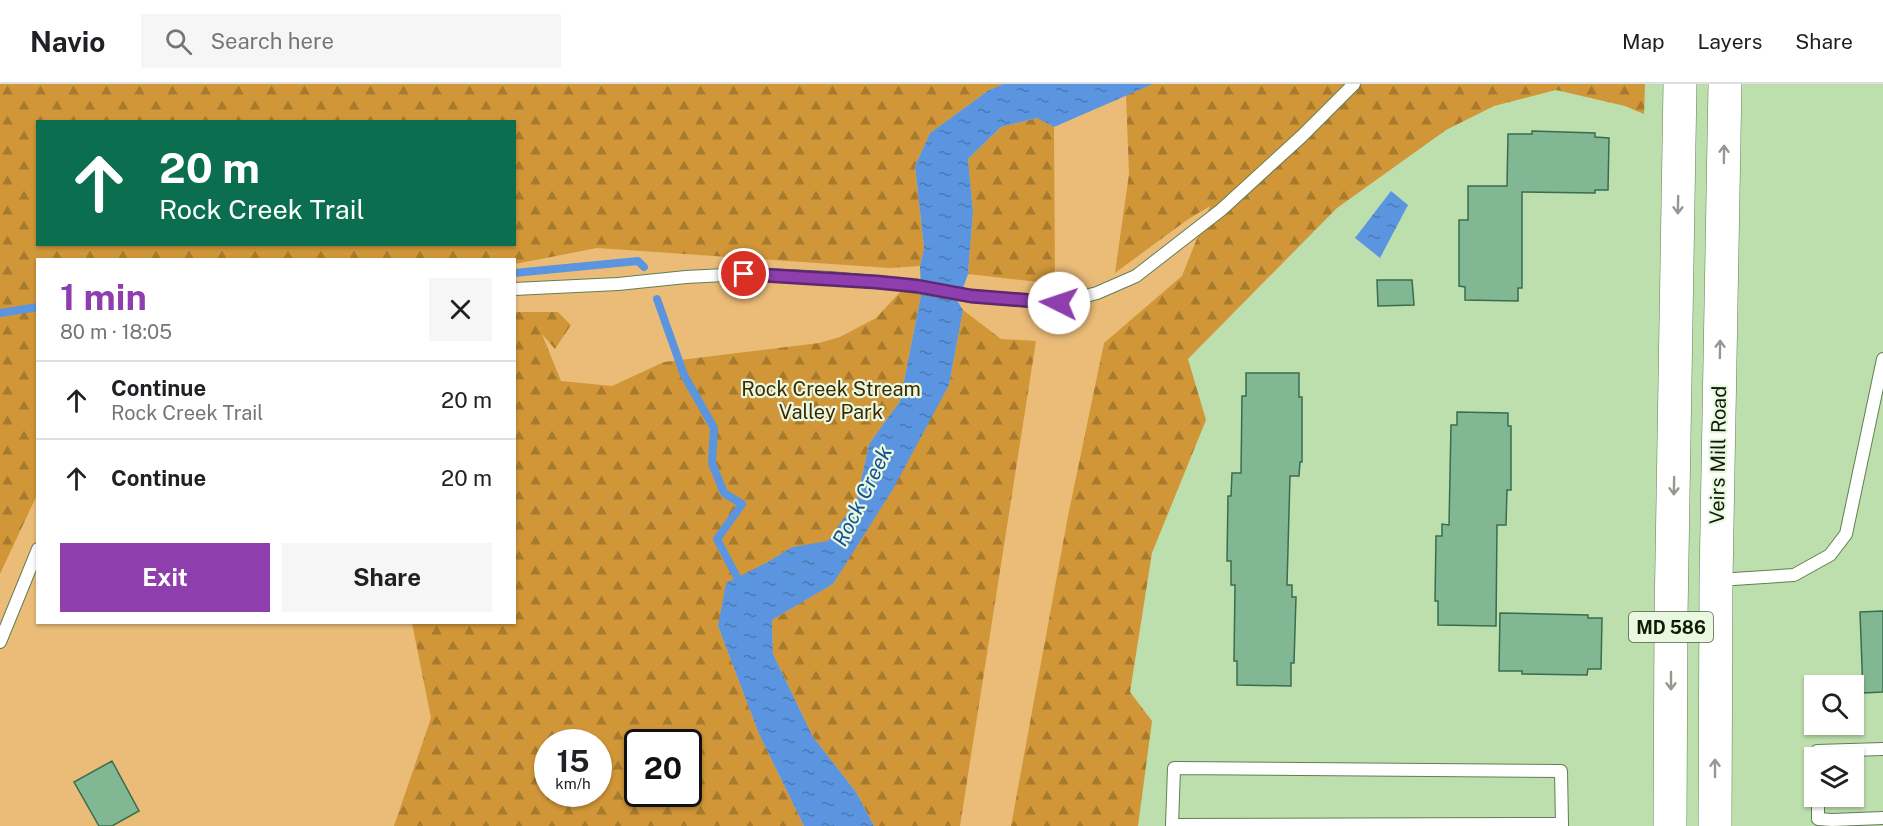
<!DOCTYPE html>
<html lang="en">
<head>
<meta charset="utf-8">
<style>
	body { margin:0; font-family:"Public Sans",sans-serif; background:#f6f6f6; color:#202124; height:100vh; display:flex; flex-direction:column; font-size:22px; white-space:nowrap }
	* { box-sizing:border-box; margin:0 }
	p { font-size:20px; color:#757577 }
	.icon { flex:none; width:33px; height:33px; fill:none; stroke:currentColor; stroke-width:2; stroke-linecap:round; stroke-linejoin:round }
	.map { position:relative; flex:1; overflow:hidden }
	.side { position:absolute; left:36px; top:174px; width:480px; height:366px; display:flex; flex-direction:column; background:#fff; border-radius:0px; box-shadow:0 2px 4px #0004 }
	.side>* { flex:none }
	.top-card { position:absolute; left:36px; top:36px; width:480px; height:126px; border-radius:0px; box-shadow:0 2px 4px #0004; background:#0b6e4f; color:#fff; overflow:hidden }
	.buttons { position:absolute; left:1804px; top:591px; display:grid; gap:12px }
	.buttons a { display:grid; place-items:center; width:60px; height:60px; border-radius:0px; background:#fff; box-shadow:0 2px 4px #0004; font-size:30px }
	.speed { position:absolute; left:534px; top:645px; display:flex; gap:12px; font-size:30px; font-weight:700; text-align:center }
	.speed>* { display:grid; place-content:center; width:78px; height:78px; border-radius:50%; background:#fff; box-shadow:0 2px 4px #0004; line-height:1 }
	.speed small { font-size:15px; font-weight:400 }
	.speed .limit { border:3px solid #111; border-radius:9px; background:#fff; color:#111 }
	.pin { position:absolute; display:grid; place-items:center; width:51px; height:51px; color:#fff; margin:-26px; border:3px solid #fff; border-radius:50%; box-shadow:0 2px 6px #0007 }
	.me { position:absolute; width:66px; margin:-33px; rotate:274deg; stroke-linejoin:round; filter:drop-shadow(0 0 4px #0008) }
	.turn { display:flex; align-items:center; gap:21px; height:126px; padding:0 24px; font-size:27px }
	.turn .icon { width:78px; height:78px; stroke-width:2.5 }
	.turn b { display:block; font-size:42px; line-height:51px }
	.round { display:grid; place-items:center; flex:none; width:63px; height:63px; border-radius:0px; background:#f6f6f6 }
	.summary { display:flex; align-items:center; justify-content:space-between; height:102px; padding:0 24px }
	h1 { font-size:36px; font-weight:700; line-height:45px; color:#8f3ead }
	.button { display:flex; gap:12px; margin-top:auto; padding:12px 24px }
	.button a { flex:1; height:69px; border-radius:0px; background:#8f3ead; color:#fff; font-size:24px; font-weight:700; line-height:69px; text-align:center }
	.button a+a { background:#f6f6f6; color:#202124 }
	ul { padding:0; list-style:none }
	li { display:flex; align-items:center; gap:18px; height:78px; padding:0 24px; border-top:2px solid #e0e0e0 }
	li div { flex:1 }
	li b { display:block; font-size:22px }
	li em { font-style:normal }
	header { display:flex; align-items:center; gap:36px; box-sizing:border-box; height:84px; padding:0 30px; background:#fff; border-bottom:2px solid #e0e0e0 }
	header strong { font-size:28px }
	nav { display:flex; gap:33px; margin-inline-start:auto; font-size:21px }
	.search { width:420px; height:54px; background:#f6f6f6; display:flex; align-items:center; gap:15px; box-sizing:border-box; padding:0 21px; border-radius:0px; color:#757577; font-size:22px }
	.map>svg:first-child { display:block }
	.green { fill:#ebbc78; fill-rule:evenodd }
	.forest { fill:url(#forest-firs); fill-rule:evenodd }
	.water { fill:url(#water-ripples) }
	.lines { fill:none; stroke-linecap:round; stroke-linejoin:round }
	.stream { stroke:#5b95df; stroke-width:8 }
	.building { fill:#82b794; stroke:#396d4d; stroke-width:1.5 }
	.service-casing { stroke:#617f52; stroke-width:14 }
	.primary-casing { stroke:#617f52; stroke-width:34 }
	.service { stroke:#fff; stroke-width:12 }
	.primary { stroke:#fff; stroke-width:33 }
	.oneway { stroke:#939890 }
	.route-casing { stroke:#5d2870; stroke-width:15 }
	.route { stroke:#8f3ead; stroke-width:10 }
	.labels { text-anchor:middle; dominant-baseline:central; stroke-width:4.5; stroke-linejoin:round; paint-order:stroke }
	.shield { fill:#e8f9e0; stroke:#505d49; stroke-width:1.5 }
	.shield-label { font-size:18px; font-weight:bold; fill:#0f1a08 }
	.park-label { font-size:20px; fill:#3f2800; stroke:#e8f9e0 }
	.street-label { font-size:20px; fill:#0f1a08; stroke:#e8f9e0 }
	.water-label { font-size:21px; font-style:italic; fill:#154e92; stroke:#e8f9e0 }
</style>
</head>
<body>
<header>
<strong>Navio</strong>
<div class="search"><svg class="icon" aria-label="search" viewBox="0 0 24 24"><circle cx="10" cy="10" r="6"/><path d="M15 15l6 6"/></svg>Search here</div>
<nav><a>Map</a><a>Layers</a><a>Share</a></nav>
</header>
<div class="map">
<svg width="1883" height="742" viewBox="0 0 1883 742">
	<defs>
		<pattern id="forest-firs" width="22" height="20" patternUnits="userSpaceOnUse" patternTransform="scale(1.5)"><rect width="22" height="20" fill="#d09638"/><path d="M5 1l3.5 6h-7zM16 11l3.5 6h-7z" fill="#a77a2d"/></pattern>
		<pattern id="water-ripples" width="26" height="14" patternUnits="userSpaceOnUse" patternTransform="scale(1.5)"><rect width="26" height="14" fill="#5b95df"/><path d="M2 4q2-2 4 0t4 0M15 11q2-2 4 0t4 0" fill="none" stroke="#4a79b3"/></pattern>
	</defs>
	<rect width="100%" height="100%" fill="#bddead"/>
	<path class="green" d="M0 0H1518L1409 2 1173 277 1031 742H0ZM38 38H514V160H38ZM38 176H514V538H38ZM548 658H598V710H548ZM638 658H688V710H638Z"/>
	<g class="forest">
		<path d="M0 0H1004L989 6 930 49 915 82 924 164 920 182 890 184 597 164 515 180 514 176H38L37 411 0 490ZM38 38H514V160H38Z"/>
		<polygon points="1153,0 1645,0 1644,30 1625,22 1556,6 1494,22 1446,46 1337,124 1188,275 1206,336 1152,469 1130,608 1152,637 1138,742 1011,742 1068,432 1104,259 1182,192 1210,122 1187,136 1115,189 1129,90 1126,11"/>
		<polygon points="1037,34 1054,43 1055,200 968,190 973,128 968,75 1001,43"/>
		<path d="M903 205 921 211 900 317 869 360 857 415 828 458 792 463 766 479 718 542 759 650 804 742H394L431 634 412 539 514 538 515 228H558L571 241 555 265 542 250 561 297 612 302 664 278 819 259 840 253 876 234ZM548 658H598V710H548ZM638 658H688V710H638Z"/>
		<polygon points="963,226 1001,255 1036,257 960,742 874,742 856,708 813,653 773,570 772,536 833,500 949,301"/>
	</g>
	<g class="water">
		<polygon points="1004,0 1153,0 1054,43 1037,34 1001,43 968,75 973,128 968,190 958,218 963,226 949,301 893,405 833,500 772,536 773,570 813,653 856,708 874,742 804,742 759,650 718,542 726,499 766,479 792,463 828,457 857,415 869,360 900,317 921,211 920,182 924,164 915,82 930,49 989,6"/>
		<polygon points="1391,107 1408,121 1380,174 1355,154"/>
	</g>
	<g class="lines">
		<g class="stream">
			<polyline points="514,189 638,177 644,183"/>
			<polyline points="657,215 684,291 714,344 712,379 724,409 742,420 717,455 741,501"/>
			<polyline points="0,229 38,223"/>
		</g>
	</g>
	<g class="building">
		<polygon points="1532,47 1595,49 1595,53 1609,54 1608,106 1595,106 1595,109 1522,108 1522,204 1518,204 1518,217 1465,216 1465,203 1459,202 1459,136 1468,136 1468,102 1507,102 1508,50 1532,50"/>
		<polygon points="1377,196 1412,196 1414,221 1378,222"/>
		<polygon points="1246,289 1299,289 1299,313 1302,313 1302,378 1300,378 1299,392 1290,392 1287,501 1292,501 1292,513 1296,513 1294,579 1291,579 1291,602 1237,601 1237,577 1234,577 1235,501 1231,501 1231,477 1227,477 1228,412 1231,412 1232,389 1241,389 1242,312 1246,312"/>
		<polygon points="1457,328 1508,329 1508,342 1511,342 1511,406 1507,406 1506,441 1497,441 1496,542 1438,541 1438,517 1435,517 1436,452 1442,452 1442,440 1449,441 1451,341 1457,341"/>
		<polygon points="1883,527 1883,608 1863,609 1860,528"/>
		<polygon points="1500,529 1588,531 1588,534 1602,534 1601,585 1588,585 1587,591 1522,590 1522,587 1499,587"/>
		<polygon points="112,677 139,727 112,742 99,742 74,698"/>
	</g>
	<g class="lines">
		<defs>
			<g id="service">
				<polyline points="514,205 618,200 686,193 744,190 830,194 899,200 971,212 1059,219 1097,209 1136,192 1221,126 1302,52 1354,0"/>
				<polyline points="1718,496 1794,491 1830,471 1846,450 1883,275"/>
				<polyline points="0,558 38,465"/>
				<polyline points="1817,674 1817,667 1883,665"/>
				<polyline points="1818,712 1818,735 1832,736 1883,734"/>
				<polyline points="1562,742 1562,740 1561,687 1174,684 1172,741 1562,740"/>
			</g>
			<g id="primary">
				<polyline points="1670,742 1671,533 1680,0"/>
				<polyline points="1715,742 1716,497 1725,0"/>
			</g>
		</defs>
		<use href="#service" class="service-casing"/>
		<use href="#primary" class="primary-casing"/>
		<use href="#service" class="service"/>
		<use href="#primary" class="primary"/>
	</g>
	<defs><path id="oneway-shaft" d="M-6 0H5M1.5-3L5.5 0L1.5 3" fill="none" stroke-width="1.6" stroke-linecap="round" stroke-linejoin="round" transform="scale(1.5)"/></defs>
	<g class="oneway">
		<use href="#oneway-shaft" transform="translate(1724 70) rotate(-89)"/>
		<use href="#oneway-shaft" transform="translate(1678 121) rotate(91)"/>
		<use href="#oneway-shaft" transform="translate(1720 265) rotate(-89)"/>
		<use href="#oneway-shaft" transform="translate(1674 402) rotate(91)"/>
		<use href="#oneway-shaft" transform="translate(1671 597) rotate(90)"/>
		<use href="#oneway-shaft" transform="translate(1715 684) rotate(-90)"/>
	</g>
	<g class="lines">
		<defs>
			<polyline id="route" points="744,190 876,198 917,202 971,212 1059,219"/>
		</defs>
		<use href="#route" class="route-casing"/>
		<use href="#route" class="route"/>
	</g>
	<g class="labels">
		<rect class="shield" x="1629" y="528" width="84" height="30" rx="4.5"/>
		<g class="shield-label">
			<text x="1671" y="543">MD 586</text>
		</g>
		<g class="park-label">
			<text x="831" y="305">Rock Creek Stream<tspan x="831" dy="23">Valley Park</tspan></text>
		</g>
		<g class="street-label">
			<text transform="translate(1718 371) rotate(-89)">Veirs Mill Road</text>
		</g>
		<g class="water-label">
			<text transform="translate(862 412) rotate(-64)">Rock Creek</text>
		</g>
	</g>
</svg>
<div class="buttons">
<a><svg class="icon" aria-label="search" viewBox="0 0 24 24"><circle cx="10" cy="10" r="6"/><path d="M15 15l6 6"/></svg></a>
<a><svg class="icon" aria-label="layers" viewBox="0 0 24 24"><path d="M12 4l9 5-9 5-9-5zM3 14l9 5 9-5"/></svg></a>
</div>
<div class="speed"><div>15<small>km/h</small></div><div class="limit">20</div></div>
<div class="pin" style="left:744px;top:190px;background:#d93025"><svg class="icon" aria-label="arrive" viewBox="0 0 24 24"><path d="M6 21V4h12l-3 4 3 4H6"/></svg></div>
<svg class="me" style="left:1059px;top:219px" viewBox="-20 -20 40 40"><circle r="19" fill="#fff"/><path d="M0-13L10 11 0 6-10 11z" fill="#8f3ead"/></svg>
<div class="top-card">
<div class="turn"><svg class="icon" aria-label="ahead" viewBox="0 0 24 24"><path d="M12 20V5M6 11l6-6 6 6"/></svg><div><b>20 m</b>Rock Creek Trail</div></div>
</div>
<section class="side">
<div class="summary"><div><h1>1 min</h1><p>80 m · 18:05</p></div><a class="round"><svg class="icon" aria-label="close" viewBox="0 0 24 24"><path d="M6 6l12 12M18 6L6 18"/></svg></a></div>
<ul>
<li><svg class="icon" aria-label="ahead" viewBox="0 0 24 24"><path d="M12 20V5M6 11l6-6 6 6"/></svg><div><b>Continue</b><p>Rock Creek Trail</p></div><em>20 m</em></li>
<li><svg class="icon" aria-label="ahead" viewBox="0 0 24 24"><path d="M12 20V5M6 11l6-6 6 6"/></svg><div><b>Continue</b></div><em>20 m</em></li>
</ul>
<div class="button"><a>Exit</a><a>Share</a></div>
</section>
</div>
</body>
</html>
